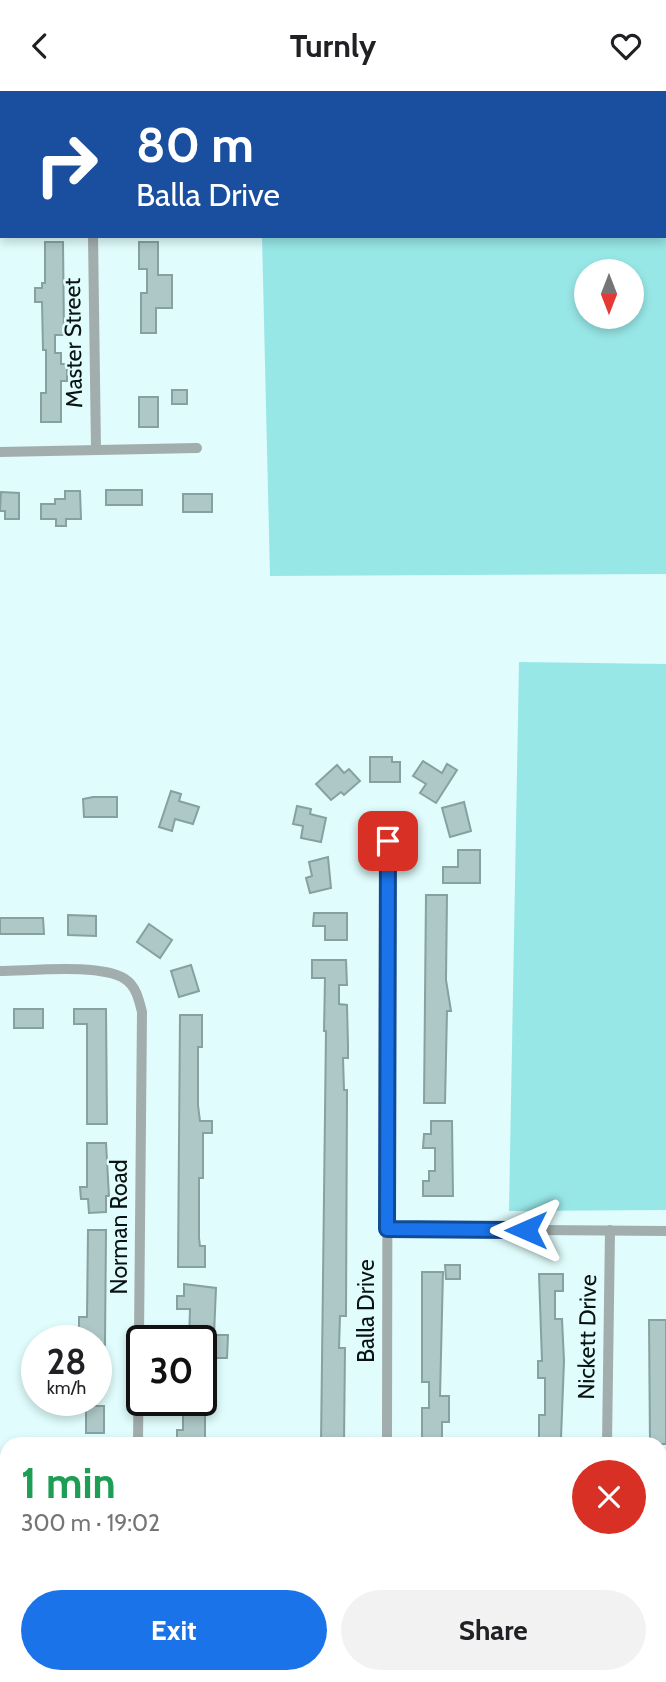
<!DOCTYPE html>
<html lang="en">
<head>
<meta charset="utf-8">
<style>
	body { margin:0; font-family:Cabin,sans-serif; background:#f2f2f2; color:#202124; height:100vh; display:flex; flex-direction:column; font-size:26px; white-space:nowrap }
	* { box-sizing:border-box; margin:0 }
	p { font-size:23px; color:#757577 }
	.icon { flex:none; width:38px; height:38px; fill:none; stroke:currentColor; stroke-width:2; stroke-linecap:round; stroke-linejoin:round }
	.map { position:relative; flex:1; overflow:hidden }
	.drawer { position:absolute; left:0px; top:1346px; width:667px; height:247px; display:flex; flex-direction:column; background:#fff; border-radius:21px 21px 0 0; box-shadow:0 4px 10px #0003 }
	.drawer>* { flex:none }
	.banner { position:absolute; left:0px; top:0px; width:667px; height:147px; box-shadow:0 4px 10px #0003; background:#1a4fa0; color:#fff; overflow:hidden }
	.needle { width:46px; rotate:180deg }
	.tools { position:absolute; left:574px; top:168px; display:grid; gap:14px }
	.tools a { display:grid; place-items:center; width:70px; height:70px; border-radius:50%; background:#fff; box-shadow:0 4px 10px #0003; font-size:35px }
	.speed { position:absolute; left:21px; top:1234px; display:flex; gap:14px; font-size:35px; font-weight:700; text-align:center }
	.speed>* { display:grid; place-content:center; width:91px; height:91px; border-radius:50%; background:#fff; box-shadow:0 4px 10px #0003; line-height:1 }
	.speed small { font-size:18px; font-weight:400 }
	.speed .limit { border:4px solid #111; border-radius:10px; background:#fff; color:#111 }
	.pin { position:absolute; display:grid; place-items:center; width:60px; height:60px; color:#fff; margin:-30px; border-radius:14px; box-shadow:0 4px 10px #0006 }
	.me { position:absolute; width:77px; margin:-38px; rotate:270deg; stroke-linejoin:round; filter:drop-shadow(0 0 5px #0008) }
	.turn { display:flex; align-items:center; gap:24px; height:147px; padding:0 21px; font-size:32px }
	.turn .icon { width:91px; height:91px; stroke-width:2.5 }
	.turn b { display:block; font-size:49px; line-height:60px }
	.round { display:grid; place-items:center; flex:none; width:74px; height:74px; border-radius:37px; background:#f2f2f2 }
	.summary { display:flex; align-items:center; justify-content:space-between; height:119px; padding:0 21px }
	h1 { font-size:42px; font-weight:700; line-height:52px; color:#1e9e55 }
	.button { display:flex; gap:14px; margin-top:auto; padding:14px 21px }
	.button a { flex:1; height:80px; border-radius:42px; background:#1a73e8; color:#fff; font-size:28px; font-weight:700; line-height:80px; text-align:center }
	.button a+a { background:#f2f2f2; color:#202124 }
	header { display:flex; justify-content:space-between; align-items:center; height:91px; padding:0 21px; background:#fff; font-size:32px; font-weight:700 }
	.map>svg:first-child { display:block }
	.green { fill:#98e7e7; fill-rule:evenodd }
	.building { fill:#adc8c7; stroke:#87a0a0; stroke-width:2 }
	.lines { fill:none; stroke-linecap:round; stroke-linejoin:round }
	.minor { stroke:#a2adad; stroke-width:10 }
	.route-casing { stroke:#114b97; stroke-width:18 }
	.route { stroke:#1a73e8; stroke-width:12 }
	.labels { text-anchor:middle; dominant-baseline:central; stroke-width:5; stroke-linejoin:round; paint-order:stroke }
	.street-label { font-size:23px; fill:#0a1313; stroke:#e0fcfc }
</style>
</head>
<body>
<header><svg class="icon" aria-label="back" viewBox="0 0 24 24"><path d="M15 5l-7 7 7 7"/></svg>Turnly<svg class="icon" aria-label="heart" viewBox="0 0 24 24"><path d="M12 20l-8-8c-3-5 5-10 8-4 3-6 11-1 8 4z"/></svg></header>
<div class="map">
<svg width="666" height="1591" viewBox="0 0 666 1591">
	<rect width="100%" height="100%" fill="#e0fcfc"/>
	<g class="green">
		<path d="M259 0H666V483L270 485 262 145H665V2ZM586 180H632V226H586Z"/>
		<polygon points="519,571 666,573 666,1119 509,1120"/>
	</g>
	<g class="building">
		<polygon points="45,151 63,151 64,244 55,244 55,262 61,262 61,273 67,273 67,290 61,290 61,331 41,331 41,302 46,302 46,259 43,259 42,211 35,211 35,197 42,197 42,192 45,192"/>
		<polygon points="139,151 158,151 158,184 172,184 172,217 156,217 156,242 141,242 141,202 147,202 147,178 139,178"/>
		<rect x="172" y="299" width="15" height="14"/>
		<rect x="139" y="306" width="19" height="30"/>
		<rect x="106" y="399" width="36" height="15"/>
		<polygon points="65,400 80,400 81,428 66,428 66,435 56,435 56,428 41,428 41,413 55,413 55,408 65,408"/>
		<polygon points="1,401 19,402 19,428 5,428 5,420 0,420"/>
		<rect x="183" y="403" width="29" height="18"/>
		<polygon points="370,666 392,666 392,671 400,671 400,691 370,691"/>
		<polygon points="423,670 442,682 447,673 457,679 436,712 420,702 426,693 413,685"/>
		<polygon points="337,674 344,682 349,678 360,690 344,704 341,701 331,709 316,693"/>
		<polygon points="171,700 181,703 179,710 199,716 193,733 175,728 172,740 159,736"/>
		<polygon points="93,706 117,706 117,726 84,726 83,708"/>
		<polygon points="464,711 471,740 450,746 442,717"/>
		<polygon points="297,715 311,718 310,723 326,727 321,751 301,747 303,735 293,733"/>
		<polygon points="458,759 480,759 480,792 443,792 443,776 458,776"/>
		<polygon points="328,766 331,797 310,802 306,787 312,785 309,771"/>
		<polygon points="426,804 447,804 446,889 451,920 447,920 445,1012 424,1012"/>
		<polygon points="314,822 347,822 347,849 325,849 325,835 313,835"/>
		<polygon points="68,824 96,825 96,845 68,844"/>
		<polygon points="0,827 43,827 44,843 0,843"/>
		<polygon points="149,833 172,849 160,867 137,851"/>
		<polygon points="312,869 346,869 347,894 339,894 339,913 347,914 348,954 348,967 343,967 344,999 347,999 346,1225 340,1225 339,1257 345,1257 344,1353 321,1353 326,940 324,940 325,887 312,887"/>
		<polygon points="191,874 199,900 179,906 171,880"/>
		<rect x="14" y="918" width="29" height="19"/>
		<polygon points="74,918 106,918 107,1033 87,1033 87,933 74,933"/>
		<polygon points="180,924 202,924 202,956 198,956 198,1014 200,1030 212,1030 212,1042 203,1042 203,1087 199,1087 199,1147 200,1155 205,1155 205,1176 178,1176"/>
		<polygon points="431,1030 452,1030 453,1105 423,1105 423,1090 429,1090 429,1080 435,1080 435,1057 423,1057 424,1043 431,1043"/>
		<polygon points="87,1052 106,1052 109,1105 106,1105 106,1121 89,1122 88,1108 81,1108 80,1096 87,1096"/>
		<polygon points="88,1139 106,1139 105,1254 88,1250 88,1244 79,1244 79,1226 87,1226"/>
		<polygon points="445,1174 460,1174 460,1188 446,1188"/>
		<polygon points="422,1181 443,1181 440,1305 449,1305 449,1331 442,1331 442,1353 422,1353 422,1317 429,1317 429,1291 422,1291"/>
		<polygon points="539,1183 563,1183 563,1200 555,1200 555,1228 562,1228 564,1270 561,1347 539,1347 539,1324 545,1324 545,1287 538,1287 538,1270 542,1270"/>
		<polygon points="184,1193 216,1197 214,1244 228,1244 227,1267 203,1267 201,1250 189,1250 190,1218 177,1218 177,1205 184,1205"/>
		<polygon points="649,1229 666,1229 666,1353 650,1353"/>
		<rect x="86" y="1315" width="18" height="27"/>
		<polygon points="183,1321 205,1321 205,1353 177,1353 177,1339 183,1339"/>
	</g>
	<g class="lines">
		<g class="minor">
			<polyline points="91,0 91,2"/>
			<polyline points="93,145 96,359"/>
			<polyline points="0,361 197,357"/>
			<path d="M0 880C30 880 100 872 125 888 136 895 139 909 142 921L138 1353"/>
			<polyline points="387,1138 666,1140"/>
			<polyline points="387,1353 388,750"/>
			<polyline points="607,1353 610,1139"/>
			<polyline points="136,1591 136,1586"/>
			<polyline points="386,1591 386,1586"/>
			<polyline points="604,1591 604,1586"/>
		</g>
	</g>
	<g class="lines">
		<defs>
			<polyline id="route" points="388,750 387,1138 526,1139"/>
		</defs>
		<use href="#route" class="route-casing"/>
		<use href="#route" class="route"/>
	</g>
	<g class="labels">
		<g class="street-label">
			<text transform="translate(73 252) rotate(-91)">Master Street</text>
			<text transform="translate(119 1136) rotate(-90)">Norman Road</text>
			<text transform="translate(366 1220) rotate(-90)">Balla Drive</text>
			<text transform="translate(587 1246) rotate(-89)">Nickett Drive</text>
		</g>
	</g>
</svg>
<div class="tools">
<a><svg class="needle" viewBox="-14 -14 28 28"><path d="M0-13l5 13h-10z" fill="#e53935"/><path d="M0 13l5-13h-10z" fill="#757577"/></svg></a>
</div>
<div class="speed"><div>28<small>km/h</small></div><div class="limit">30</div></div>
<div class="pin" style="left:388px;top:750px;background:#d93025"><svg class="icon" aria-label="arrive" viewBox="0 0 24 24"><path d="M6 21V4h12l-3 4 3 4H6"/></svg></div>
<svg class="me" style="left:526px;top:1139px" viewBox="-20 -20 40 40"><path d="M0-17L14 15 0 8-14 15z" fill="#1a73e8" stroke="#fff" stroke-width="4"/></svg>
<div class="banner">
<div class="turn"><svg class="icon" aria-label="right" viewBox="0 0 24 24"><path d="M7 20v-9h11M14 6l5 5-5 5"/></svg><div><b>80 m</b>Balla Drive</div></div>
</div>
<section class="drawer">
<div class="summary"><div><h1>1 min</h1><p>300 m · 19:02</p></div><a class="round" style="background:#d93025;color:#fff"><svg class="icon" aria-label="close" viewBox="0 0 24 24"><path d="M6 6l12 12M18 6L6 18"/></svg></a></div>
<div class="button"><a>Exit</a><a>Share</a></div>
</section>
</div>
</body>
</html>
